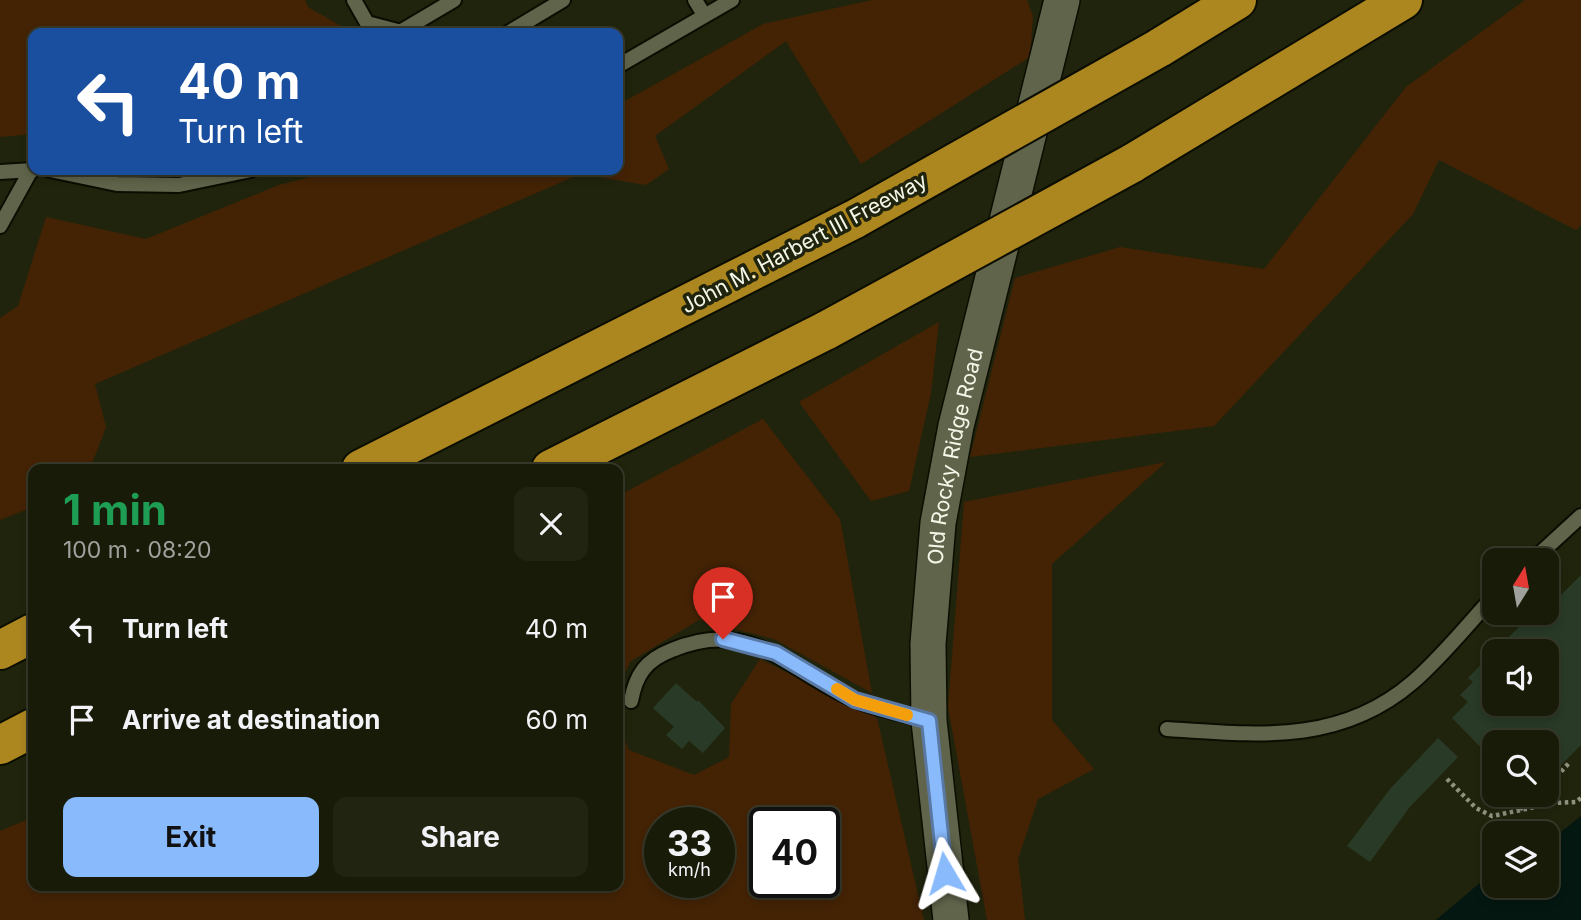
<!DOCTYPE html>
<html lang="en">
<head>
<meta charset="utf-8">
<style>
	body { margin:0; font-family:Inter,sans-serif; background:#222412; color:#f1f3f6; height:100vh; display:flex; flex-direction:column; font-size:26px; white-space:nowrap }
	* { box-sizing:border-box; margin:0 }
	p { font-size:23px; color:#9fa19c }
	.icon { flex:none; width:38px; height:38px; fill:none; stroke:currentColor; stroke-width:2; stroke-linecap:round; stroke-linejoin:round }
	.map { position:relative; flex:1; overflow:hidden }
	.side { position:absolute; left:28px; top:464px; width:595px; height:427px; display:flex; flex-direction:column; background:#191b09; border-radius:14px; box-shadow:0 4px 10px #0003,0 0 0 2px #37392a }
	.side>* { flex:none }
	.hud { position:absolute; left:28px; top:28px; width:595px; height:147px; border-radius:14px; box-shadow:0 4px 10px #0003,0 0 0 2px #37392a; background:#1a4fa0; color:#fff; overflow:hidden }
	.needle { width:46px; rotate:11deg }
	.controls { position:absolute; left:1482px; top:548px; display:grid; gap:14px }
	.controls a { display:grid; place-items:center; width:77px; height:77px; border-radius:14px; background:#191b09; box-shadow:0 4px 10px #0003,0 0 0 2px #37392a; font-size:35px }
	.speed { position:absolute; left:644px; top:807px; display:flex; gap:14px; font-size:35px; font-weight:700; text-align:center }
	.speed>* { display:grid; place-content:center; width:91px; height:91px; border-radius:50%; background:#191b09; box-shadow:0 4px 10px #0003,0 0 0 2px #37392a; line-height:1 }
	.speed small { font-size:18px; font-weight:400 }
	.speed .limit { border:4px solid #111; border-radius:10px; background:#fff; color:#111 }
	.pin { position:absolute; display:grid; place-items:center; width:60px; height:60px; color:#fff; margin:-72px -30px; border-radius:50% 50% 50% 0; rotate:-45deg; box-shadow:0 0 7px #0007 }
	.pin .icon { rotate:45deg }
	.me { position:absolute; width:77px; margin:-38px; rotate:353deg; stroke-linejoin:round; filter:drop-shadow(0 0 5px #0008) }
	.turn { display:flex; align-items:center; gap:24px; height:147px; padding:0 35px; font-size:32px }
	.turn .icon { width:91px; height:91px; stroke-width:2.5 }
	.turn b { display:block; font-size:49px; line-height:60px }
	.round { display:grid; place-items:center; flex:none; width:74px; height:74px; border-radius:14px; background:#222412 }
	.overview { display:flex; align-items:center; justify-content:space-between; height:119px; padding:0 35px }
	h1 { font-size:42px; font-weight:700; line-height:52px; color:#1e9e55 }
	.primary-button { display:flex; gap:14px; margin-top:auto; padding:14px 35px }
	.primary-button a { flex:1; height:80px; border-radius:14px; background:#89bafc; color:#111; font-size:28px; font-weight:700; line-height:80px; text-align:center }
	.primary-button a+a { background:#222412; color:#f1f3f6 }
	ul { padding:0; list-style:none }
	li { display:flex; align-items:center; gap:21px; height:91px; padding:0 35px }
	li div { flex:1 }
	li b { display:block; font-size:26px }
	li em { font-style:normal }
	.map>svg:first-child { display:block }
	.green { fill:#442305; fill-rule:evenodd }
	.water { fill:#041711 }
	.building { fill:#293a27 }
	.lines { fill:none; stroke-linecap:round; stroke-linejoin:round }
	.service-casing { stroke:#0b0d00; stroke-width:18 }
	.tertiary-casing { stroke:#0b0d00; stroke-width:38 }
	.motorway-casing { stroke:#0b0d00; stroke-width:42 }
	.path { stroke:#909380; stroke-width:4.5; stroke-dasharray:3.5 3.5; stroke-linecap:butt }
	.service { stroke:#60644a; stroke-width:14 }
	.tertiary { stroke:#60644a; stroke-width:35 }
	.motorway { stroke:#ac861f; stroke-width:38 }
	.motorway-bridge-casing { stroke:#0b0d00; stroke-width:42; stroke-linecap:butt }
	.motorway-bridge { stroke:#ac861f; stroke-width:38 }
	.route-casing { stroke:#5979a4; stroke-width:18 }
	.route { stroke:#89bafc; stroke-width:12 }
	.slow { stroke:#f59e0b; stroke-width:12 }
	.labels { text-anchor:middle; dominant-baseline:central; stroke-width:7; stroke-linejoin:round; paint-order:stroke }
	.street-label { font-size:21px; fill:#f4f7e8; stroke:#21240c }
</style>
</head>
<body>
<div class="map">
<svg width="1581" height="920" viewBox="0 0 1581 920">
	<rect width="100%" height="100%" fill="#21240c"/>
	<g class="green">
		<polygon points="0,0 305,0 308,7 353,33 33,33 33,134 0,137"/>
		<polygon points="872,0 1027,0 1033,16 1030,57 861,164 786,41 655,136 669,169 646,185 580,174 95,384 106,427 90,469 33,469 33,507 0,520 0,318 18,306 46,217 146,239 279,185 339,170 618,170 618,105 763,24"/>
		<polygon points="1525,0 1581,0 1581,225 1576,230 1439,160 1413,214 1214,426 970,457 1015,278 1120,247 1264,269 1406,87"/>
		<polygon points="939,322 931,393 909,491 871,501 799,402"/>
		<polygon points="763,419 840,519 872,693 774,639 699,620 631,661 618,686 618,496"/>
		<polygon points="1166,462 1052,564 1052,720 1094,769 1038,799 1018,859 1025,920 987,920 948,707 964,502"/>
		<path d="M760 659 877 718 924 920H0V831L33 817V886H618V725L629 750 694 775 729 757 731 704ZM660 822H719V882H660ZM765 822H824V882H765Z"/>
	</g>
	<polygon class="water" points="1581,816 1581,920 1436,920 1494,871 1494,886 1547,886 1547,843"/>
	<g class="building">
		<polygon points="1581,575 1581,745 1561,765 1558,762 1547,773 1547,742 1494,742 1494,761 1452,718 1468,702 1460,695 1473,682 1468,678 1494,651 1494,704 1547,704 1547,651 1495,651 1534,612 1539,617 1547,612 1547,609"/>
		<polygon points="676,683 697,702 698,700 725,728 703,753 689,741 682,749 666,735 674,727 653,708"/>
		<polygon points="1438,738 1458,757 1409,808 1370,862 1347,846 1390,789"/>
	</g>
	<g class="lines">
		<defs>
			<g id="service">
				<polyline points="354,0 367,23 405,33"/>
				<polyline points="695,0 704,15"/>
				<polyline points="400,32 454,0"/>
				<polyline points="508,33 563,0"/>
				<polyline points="618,66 732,0"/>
				<polyline points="50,170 117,184 179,185 251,170"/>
				<polyline points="0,172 33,170"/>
				<polyline points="0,226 31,170"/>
				<polyline points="1533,560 1581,516"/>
				<path d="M631 701C636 674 646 660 672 650 753 616 789 672 855 700 878 709 904 714 928 721"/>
				<path d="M1167 729C1257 735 1340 745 1413 682 1442 657 1468 624 1494 596"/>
			</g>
			<g id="tertiary">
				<path id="s1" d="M951 920 929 721 928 644 938 523 956 426 1062 0"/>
			</g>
			<g id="motorway">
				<polyline points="1159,48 1237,0"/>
				<polyline points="1131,164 1403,0"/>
				<polyline points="361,469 855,219"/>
				<polyline points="551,469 827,330"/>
				<polyline points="0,650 33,633"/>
				<polyline points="0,745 33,728"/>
			</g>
		</defs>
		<use href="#service" class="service-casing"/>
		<use href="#tertiary" class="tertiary-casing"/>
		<use href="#motorway" class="motorway-casing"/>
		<g class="path">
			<polyline points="1447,779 1476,808 1492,816 1555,803 1576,802 1581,798"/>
			<polyline points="1547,787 1569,763"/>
			<polyline points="1520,810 1530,794"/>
		</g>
		<use href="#service" class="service"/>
		<use href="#tertiary" class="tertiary"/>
		<use href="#motorway" class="motorway"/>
		<defs>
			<g id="motorway-bridge">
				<polyline points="855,219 1159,48"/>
				<polyline points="827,330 1131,164"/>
			</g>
		</defs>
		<use href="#motorway-bridge" class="motorway-bridge-casing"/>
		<use href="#motorway-bridge" class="motorway-bridge"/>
	</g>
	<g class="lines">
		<defs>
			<polyline id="route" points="723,639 776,653 855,700 929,721 945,873"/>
		</defs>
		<use href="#route" class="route-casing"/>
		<use href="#route" class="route"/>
		<polyline class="slow" points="837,689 855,700 907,715"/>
	</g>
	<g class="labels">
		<g class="street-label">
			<text transform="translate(804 243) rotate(-28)">John M. Harbert III Freeway</text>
			<text stroke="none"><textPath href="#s1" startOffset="467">Old Rocky Ridge Road</textPath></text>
		</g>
	</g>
</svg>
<div class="controls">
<a><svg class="needle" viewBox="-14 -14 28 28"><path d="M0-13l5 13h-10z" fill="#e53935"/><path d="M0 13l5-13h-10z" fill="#9fa19c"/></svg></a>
<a><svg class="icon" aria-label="sound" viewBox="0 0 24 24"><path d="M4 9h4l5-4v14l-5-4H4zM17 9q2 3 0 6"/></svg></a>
<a><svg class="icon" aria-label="search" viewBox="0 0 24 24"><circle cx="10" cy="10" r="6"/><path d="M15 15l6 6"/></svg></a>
<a><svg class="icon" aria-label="layers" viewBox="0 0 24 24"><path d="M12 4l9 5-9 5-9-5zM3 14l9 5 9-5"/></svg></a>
</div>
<div class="speed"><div>33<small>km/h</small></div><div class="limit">40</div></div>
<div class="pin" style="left:723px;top:639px;background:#d93025"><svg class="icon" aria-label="arrive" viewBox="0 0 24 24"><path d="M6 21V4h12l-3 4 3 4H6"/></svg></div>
<svg class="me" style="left:945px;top:873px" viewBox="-20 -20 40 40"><path d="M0-17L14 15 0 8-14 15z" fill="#89bafc" stroke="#fff" stroke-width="4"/></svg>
<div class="hud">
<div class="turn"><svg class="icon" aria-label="left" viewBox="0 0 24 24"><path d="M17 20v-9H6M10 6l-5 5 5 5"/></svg><div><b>40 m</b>Turn left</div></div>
</div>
<section class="side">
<div class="overview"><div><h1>1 min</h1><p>100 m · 08:20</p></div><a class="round"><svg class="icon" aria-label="close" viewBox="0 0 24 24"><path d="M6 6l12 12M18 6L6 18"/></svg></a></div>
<ul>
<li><svg class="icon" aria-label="left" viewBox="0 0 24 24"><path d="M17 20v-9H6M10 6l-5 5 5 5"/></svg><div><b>Turn left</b></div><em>40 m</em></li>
<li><svg class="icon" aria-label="arrive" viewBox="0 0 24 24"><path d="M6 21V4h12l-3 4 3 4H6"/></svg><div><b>Arrive at destination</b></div><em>60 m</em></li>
</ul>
<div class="primary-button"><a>Exit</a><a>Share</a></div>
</section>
</div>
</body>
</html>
